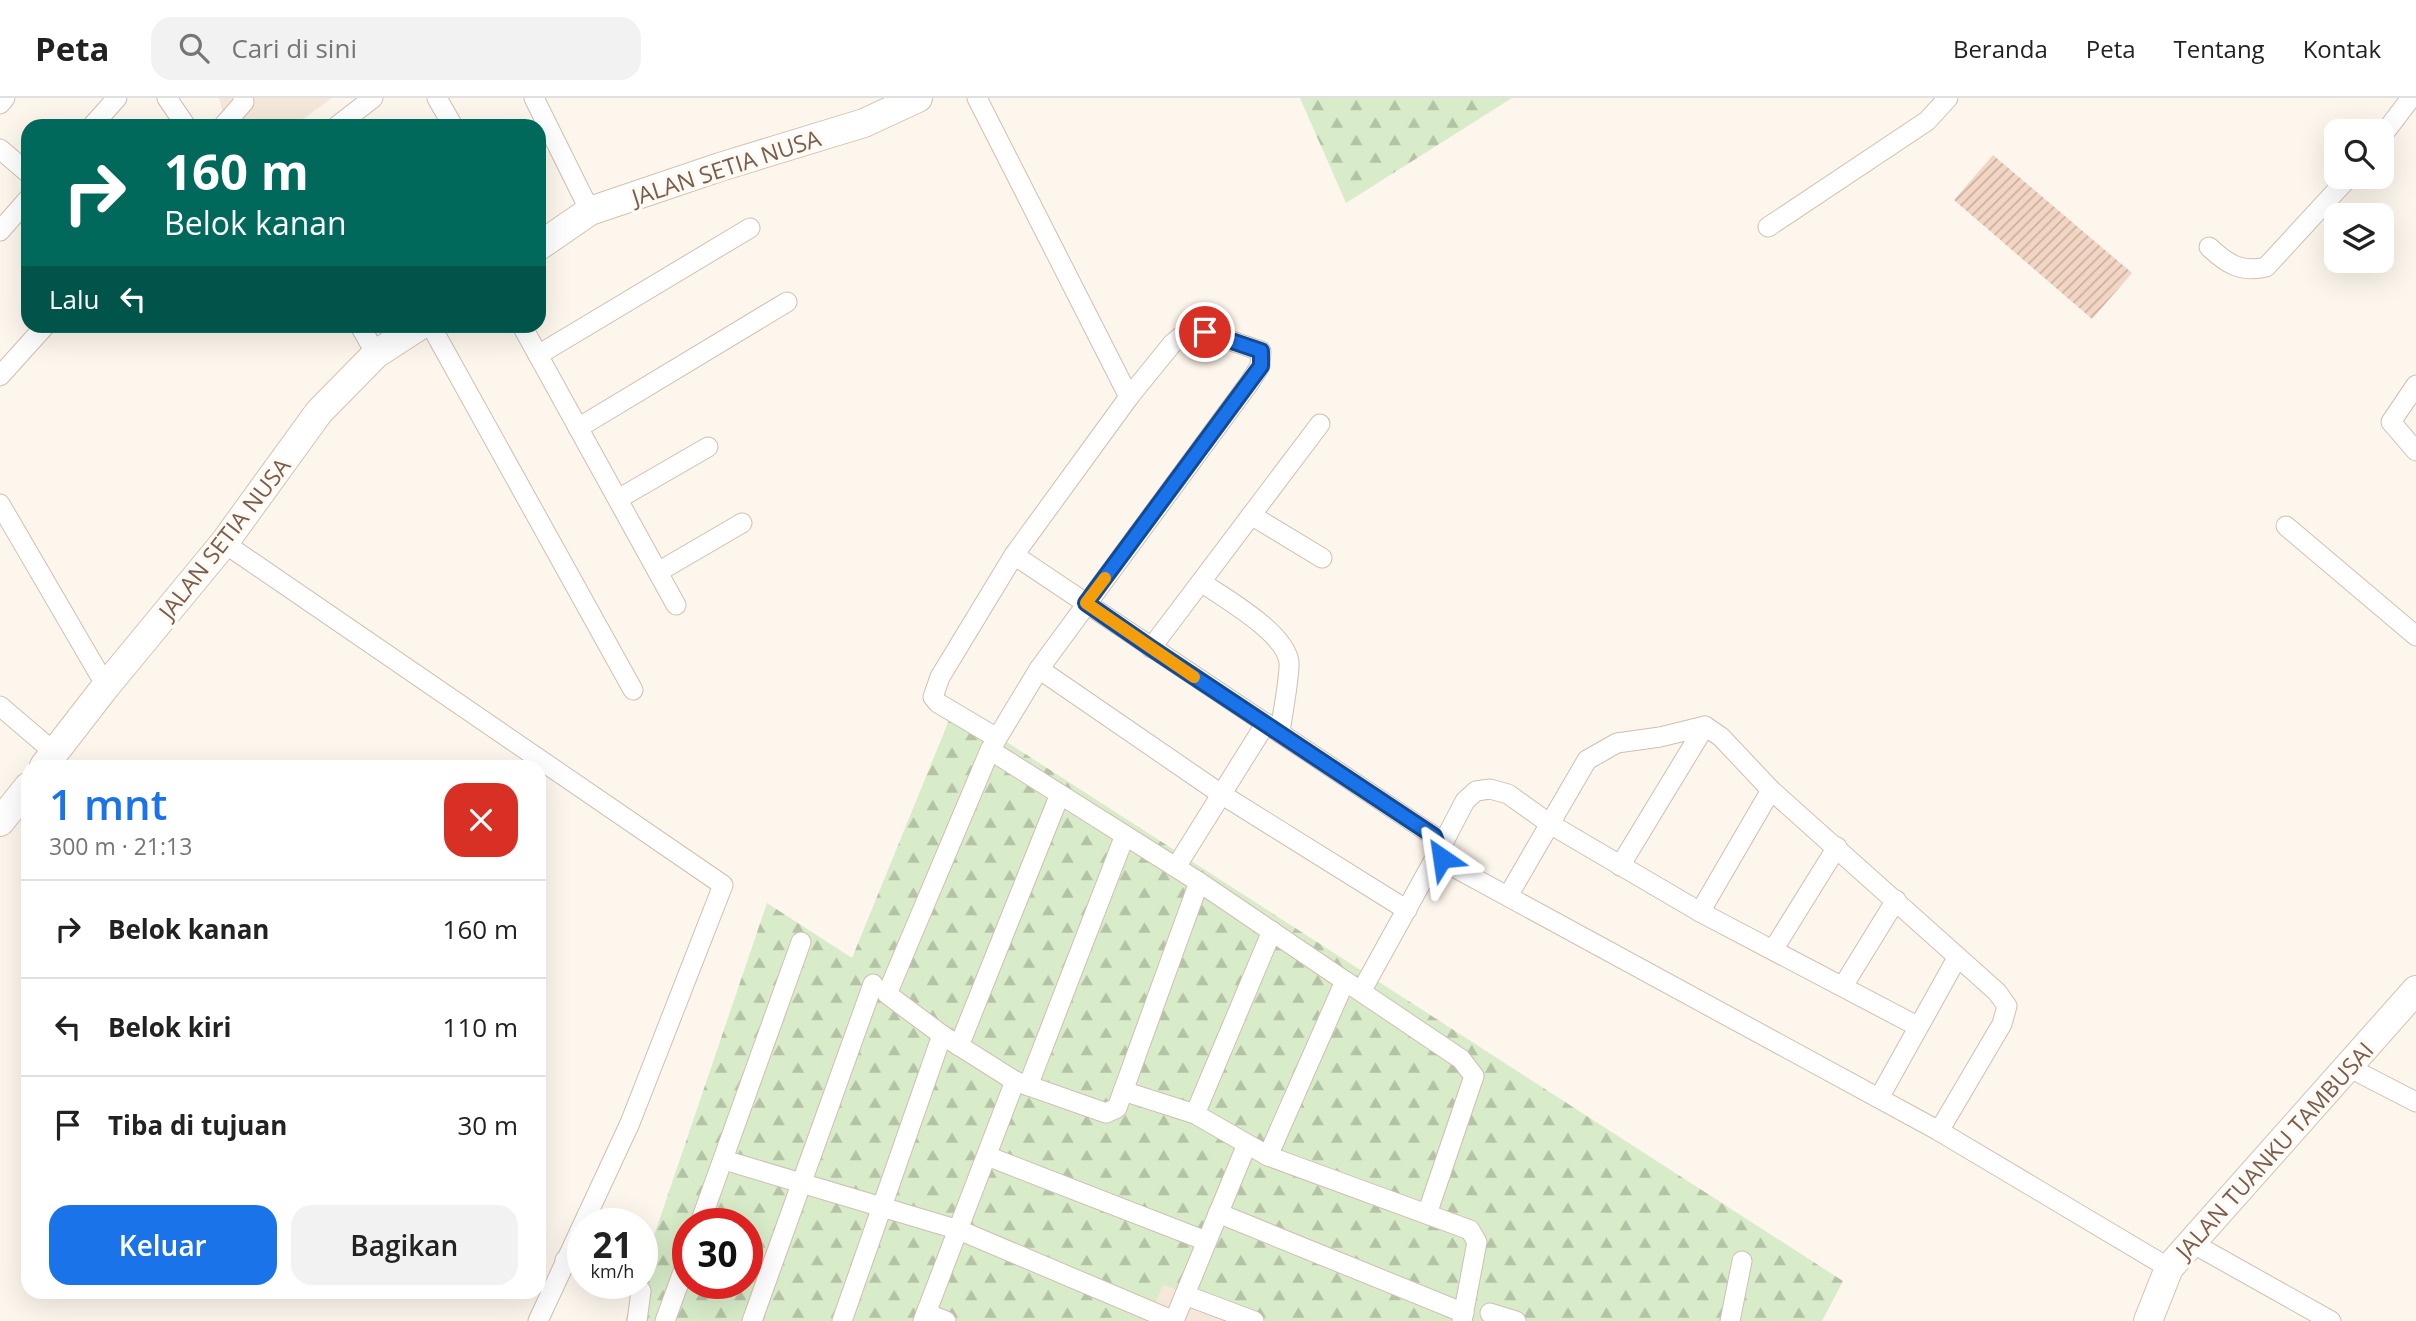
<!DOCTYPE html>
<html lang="id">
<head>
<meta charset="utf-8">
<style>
	body { margin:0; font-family:"Open Sans",sans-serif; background:#f2f2f2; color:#222; height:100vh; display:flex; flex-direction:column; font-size:26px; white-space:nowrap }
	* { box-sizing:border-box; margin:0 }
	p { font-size:23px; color:#767676 }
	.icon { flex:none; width:38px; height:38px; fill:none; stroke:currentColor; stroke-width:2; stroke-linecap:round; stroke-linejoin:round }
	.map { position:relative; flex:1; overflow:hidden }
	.panel { position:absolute; left:21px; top:662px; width:525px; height:539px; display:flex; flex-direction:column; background:#fff; border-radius:21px; box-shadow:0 7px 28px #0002 }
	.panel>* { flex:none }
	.hud { position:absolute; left:21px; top:21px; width:525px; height:214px; border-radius:21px; box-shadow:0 7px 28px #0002; background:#00695c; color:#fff; overflow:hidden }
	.tools { position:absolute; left:2324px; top:21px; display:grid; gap:14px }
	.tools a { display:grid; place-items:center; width:70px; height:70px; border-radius:14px; background:#fff; box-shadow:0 7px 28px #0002; font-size:35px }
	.speed { position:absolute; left:567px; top:1110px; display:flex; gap:14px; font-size:35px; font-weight:700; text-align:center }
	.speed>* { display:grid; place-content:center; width:91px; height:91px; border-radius:50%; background:#fff; box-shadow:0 7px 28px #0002; line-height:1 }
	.speed small { font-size:18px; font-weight:400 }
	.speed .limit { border:10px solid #d22; background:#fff; color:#111 }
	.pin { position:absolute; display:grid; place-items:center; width:60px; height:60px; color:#fff; margin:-30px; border:4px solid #fff; border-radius:50%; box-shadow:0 2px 7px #0007 }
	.me { position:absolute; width:77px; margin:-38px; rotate:328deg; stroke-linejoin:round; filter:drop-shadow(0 0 5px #0008) }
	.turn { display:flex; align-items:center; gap:24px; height:147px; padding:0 28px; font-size:32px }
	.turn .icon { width:91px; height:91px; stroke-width:2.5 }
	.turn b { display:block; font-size:49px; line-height:60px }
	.then { display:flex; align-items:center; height:66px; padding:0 28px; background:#0003; gap:14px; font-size:26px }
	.round { display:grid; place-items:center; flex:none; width:74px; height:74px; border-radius:21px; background:#f2f2f2 }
	.overview { display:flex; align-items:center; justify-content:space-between; height:119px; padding:0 28px }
	h1 { font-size:42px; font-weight:600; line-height:52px; color:#1a73e8 }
	.action { display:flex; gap:14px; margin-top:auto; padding:14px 28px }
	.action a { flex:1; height:80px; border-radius:21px; background:#1a73e8; color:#fff; font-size:28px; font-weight:600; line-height:80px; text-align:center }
	.action a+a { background:#f2f2f2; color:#222 }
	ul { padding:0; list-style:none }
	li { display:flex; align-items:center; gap:21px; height:98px; padding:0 28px; border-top:2px solid #e0e0e0 }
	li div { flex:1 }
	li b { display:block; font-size:26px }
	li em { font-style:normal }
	header { display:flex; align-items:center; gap:42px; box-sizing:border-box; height:98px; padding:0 35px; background:#fff; border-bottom:2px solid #e0e0e0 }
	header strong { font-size:33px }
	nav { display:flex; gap:38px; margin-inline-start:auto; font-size:24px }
	.search { width:490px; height:63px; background:#f2f2f2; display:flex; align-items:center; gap:18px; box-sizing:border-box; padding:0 24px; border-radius:21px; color:#767676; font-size:26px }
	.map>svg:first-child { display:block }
	.residential { fill:#f5e8da }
	.forest { fill:url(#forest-firs); fill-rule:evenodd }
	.building { fill:url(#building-hatch) }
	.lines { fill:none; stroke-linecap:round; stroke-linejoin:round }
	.street-casing { stroke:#d1beb0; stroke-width:21 }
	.secondary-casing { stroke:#d6c0b0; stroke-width:30 }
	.street { stroke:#fff; stroke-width:19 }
	.secondary { stroke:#fff; stroke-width:28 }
	.route-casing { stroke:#114b97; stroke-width:18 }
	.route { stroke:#1a73e8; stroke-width:12 }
	.slow { stroke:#f59e0b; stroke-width:12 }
	.labels { text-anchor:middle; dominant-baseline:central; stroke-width:7; stroke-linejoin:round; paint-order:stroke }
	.street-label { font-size:23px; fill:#7a5c4d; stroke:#fffaf3 }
</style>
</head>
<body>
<header>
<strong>Peta</strong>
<div class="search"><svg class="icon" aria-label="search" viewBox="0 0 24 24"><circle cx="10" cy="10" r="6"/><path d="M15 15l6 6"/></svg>Cari di sini</div>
<nav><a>Beranda</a><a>Peta</a><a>Tentang</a><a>Kontak</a></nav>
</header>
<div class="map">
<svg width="2416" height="1223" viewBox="0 0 2416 1223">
	<defs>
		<pattern id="forest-firs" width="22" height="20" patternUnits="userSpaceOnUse" patternTransform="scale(1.75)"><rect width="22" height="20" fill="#d8ecc9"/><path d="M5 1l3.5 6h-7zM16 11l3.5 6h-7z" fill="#b4c2a5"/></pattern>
		<pattern id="building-hatch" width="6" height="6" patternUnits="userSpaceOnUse" patternTransform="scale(1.75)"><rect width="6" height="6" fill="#f3d5c3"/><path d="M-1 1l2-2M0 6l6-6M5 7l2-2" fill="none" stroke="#cab0a1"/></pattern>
	</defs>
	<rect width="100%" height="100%" fill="#fdf6ec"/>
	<g class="residential">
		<polygon points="219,0 332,0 294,28 227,28"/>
		<polygon points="1162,1186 1266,1223 1148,1223"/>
	</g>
	<g class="forest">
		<polygon points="1300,0 1512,0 1346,105"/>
		<path d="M954 610 1843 1183 1822 1223H1266L1163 1187 1148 1223H625L638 1185H642V1173L767 805 852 860ZM688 1125H747V1185H688Z"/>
	</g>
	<polygon class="building" points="1993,57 2132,175 2092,221 1954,102"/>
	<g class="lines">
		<defs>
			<g id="street">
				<polyline points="167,0 186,28"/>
				<polyline points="437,0 453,28"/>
				<polyline points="534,0 590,113"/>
				<polyline points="977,0 1129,299"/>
				<polyline points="0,6 5,0"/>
				<polyline points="92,28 117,0"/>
				<polyline points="223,28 244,4 243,0"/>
				<polyline points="337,28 373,0"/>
				<polyline points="2382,38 2411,0"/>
				<polyline points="0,51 28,75"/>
				<polyline points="1768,129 1927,23 1948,0"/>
				<polyline points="0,133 28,101"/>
				<path d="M2209 149C2227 166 2241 175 2266 169L2349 79"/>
				<polyline points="360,228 376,256"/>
				<polyline points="431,228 633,592"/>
				<polyline points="522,228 676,507"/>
				<polyline points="538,257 750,130"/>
				<polyline points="0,278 45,228"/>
				<polyline points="2416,287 2391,324 2416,353"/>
				<polyline points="578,330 787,204"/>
				<polyline points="618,401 708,349"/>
				<polyline points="0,406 106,588"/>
				<polyline points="1251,417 1322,460"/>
				<polyline points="2286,428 2416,538"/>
				<polyline points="224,445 723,787 630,1025 538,1223"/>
				<polyline points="1014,457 1434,738 1440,751 1362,892"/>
				<polyline points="658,474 742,425"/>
				<path d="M1201 484C1224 500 1285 534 1289 564 1290 578 1282 618 1280 635"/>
				<polyline points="1151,550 1320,326"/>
				<polyline points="1039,571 1221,696 1407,812"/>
				<polyline points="0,608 55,655"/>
				<polyline points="997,640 938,605 933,599 940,579 1014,457 1129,299 1172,246 1185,235 1205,234 1261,253 1260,268 1250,284 1039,571 990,652 1199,784 1345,883"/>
				<polyline points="990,652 887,896 942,937 1015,983 1106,1015 1117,1010 1199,784"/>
				<polyline points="1620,768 1705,628"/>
				<polyline points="1176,769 1266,625"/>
				<polyline points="1508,798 1587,662 1617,645 1660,639 1705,628 1721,639 1771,692 1997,894 2007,908 2002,926 1939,1033"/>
				<polyline points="1700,814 1771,692"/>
				<polyline points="1773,852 1837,749"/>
				<polyline points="1843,888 1896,802"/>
				<polyline points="1917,928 1700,814 1550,726 1508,696 1490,691 1476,693 1465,703 1440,751 1442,760 1450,767 1939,1033 2169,1170"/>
				<polyline points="959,948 1060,696"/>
				<polyline points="2348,969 2416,1004"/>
				<polyline points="1028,988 1125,737"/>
				<polyline points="1123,993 1195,1016 1268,1058 1470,1132 1477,1144 1462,1223"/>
				<polyline points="1879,1000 1957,860"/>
				<polyline points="1195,1016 1272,833"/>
				<polyline points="987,1058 1206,1143"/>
				<polyline points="1268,1058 1345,883 1461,961 1474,978 1427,1116"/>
				<polyline points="724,1062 959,1132 1174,1223"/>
				<polyline points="1218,1115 1464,1215"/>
				<polyline points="700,1125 801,844"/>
				<polyline points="2192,1145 2331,1223"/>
				<polyline points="565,1162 583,1168"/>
				<polyline points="631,1185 641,1193 637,1223"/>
				<polyline points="1185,1197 1254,1223"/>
				<polyline points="926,1215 946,1223"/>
				<polyline points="1490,1215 1516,1223"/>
				<polyline points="665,1223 688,1160"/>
				<polyline points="752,1223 873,886"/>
				<polyline points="842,1223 942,937"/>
				<polyline points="923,1223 1015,983"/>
				<polyline points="1174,1223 1247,1046"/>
				<polyline points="1730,1223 1742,1163"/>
			</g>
			<g id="secondary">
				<polyline points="539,148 590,113 720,69 864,25 918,0"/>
				<polyline points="44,668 106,588 224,445 319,314 376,256 419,228"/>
				<polyline points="0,724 28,689"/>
				<polyline points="2148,1223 2169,1170 2416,892"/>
			</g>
		</defs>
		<use href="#street" class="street-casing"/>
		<use href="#secondary" class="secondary-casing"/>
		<use href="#street" class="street"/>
		<use href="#secondary" class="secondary"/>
	</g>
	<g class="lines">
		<defs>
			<polyline id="route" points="1205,234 1261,253 1261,268 1086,505 1151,550 1434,738 1442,760"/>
		</defs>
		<use href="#route" class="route-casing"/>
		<use href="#route" class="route"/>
		<polyline class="slow" points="1105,480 1086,505 1194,579"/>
	</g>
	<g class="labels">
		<g class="street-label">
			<text transform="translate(726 69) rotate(-18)">JALAN SETIA NUSA</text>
			<text transform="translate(224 440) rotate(-52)">JALAN SETIA NUSA</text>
			<text transform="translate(2274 1052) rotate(-48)">JALAN TUANKU TAMBUSAI</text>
		</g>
	</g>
</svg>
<div class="tools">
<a><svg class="icon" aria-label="search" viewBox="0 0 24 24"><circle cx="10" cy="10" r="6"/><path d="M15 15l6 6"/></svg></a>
<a><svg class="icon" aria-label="layers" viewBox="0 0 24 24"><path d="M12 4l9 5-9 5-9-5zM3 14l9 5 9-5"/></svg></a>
</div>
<div class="speed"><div>21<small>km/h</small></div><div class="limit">30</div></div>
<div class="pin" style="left:1205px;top:234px;background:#d93025"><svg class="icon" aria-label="arrive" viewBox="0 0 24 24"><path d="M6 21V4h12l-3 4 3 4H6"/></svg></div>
<svg class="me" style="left:1442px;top:760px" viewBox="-20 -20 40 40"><path d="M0-17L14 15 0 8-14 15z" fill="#1a73e8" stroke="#fff" stroke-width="4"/></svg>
<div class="hud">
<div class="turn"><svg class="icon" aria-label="right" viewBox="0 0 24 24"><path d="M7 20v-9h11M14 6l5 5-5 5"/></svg><div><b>160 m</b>Belok kanan</div></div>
<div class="then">Lalu<svg class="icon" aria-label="left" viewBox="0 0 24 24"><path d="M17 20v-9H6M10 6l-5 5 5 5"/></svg></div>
</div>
<section class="panel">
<div class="overview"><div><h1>1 mnt</h1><p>300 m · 21:13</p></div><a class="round" style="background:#d93025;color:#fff"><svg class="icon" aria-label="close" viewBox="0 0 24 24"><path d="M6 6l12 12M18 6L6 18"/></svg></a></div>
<ul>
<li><svg class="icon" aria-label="right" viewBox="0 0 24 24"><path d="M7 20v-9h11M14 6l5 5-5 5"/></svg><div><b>Belok kanan</b></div><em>160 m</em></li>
<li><svg class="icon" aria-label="left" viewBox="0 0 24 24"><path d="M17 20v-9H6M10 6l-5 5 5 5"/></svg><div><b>Belok kiri</b></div><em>110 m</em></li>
<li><svg class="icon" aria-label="arrive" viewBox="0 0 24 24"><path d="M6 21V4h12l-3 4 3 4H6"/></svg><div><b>Tiba di tujuan</b></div><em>30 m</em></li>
</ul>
<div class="action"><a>Keluar</a><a>Bagikan</a></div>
</section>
</div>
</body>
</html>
